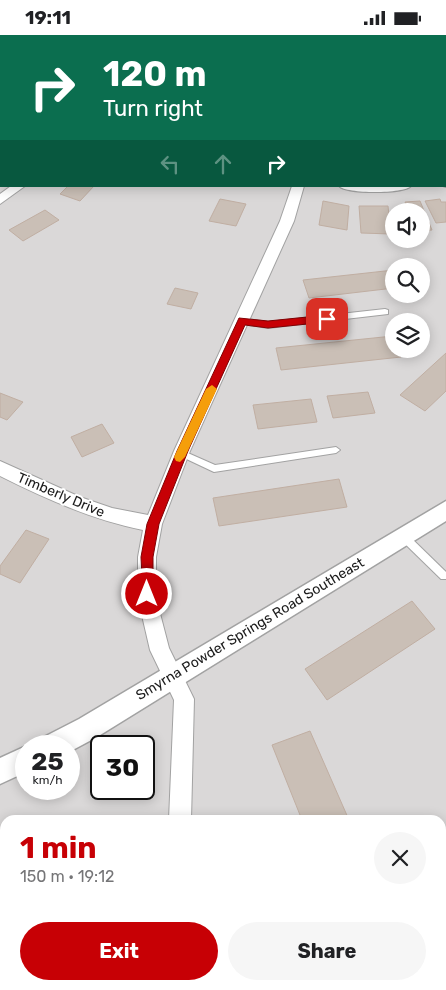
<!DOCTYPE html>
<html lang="en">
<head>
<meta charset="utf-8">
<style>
	body { margin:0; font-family:Rubik,sans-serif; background:#f6f6f6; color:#202124; height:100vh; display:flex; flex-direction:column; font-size:19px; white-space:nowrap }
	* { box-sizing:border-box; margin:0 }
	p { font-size:16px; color:#757577 }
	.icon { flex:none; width:28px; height:28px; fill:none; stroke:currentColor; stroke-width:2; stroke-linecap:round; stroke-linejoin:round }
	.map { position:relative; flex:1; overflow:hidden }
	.side { position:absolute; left:0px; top:780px; width:446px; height:175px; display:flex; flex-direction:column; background:#fff; border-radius:15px 15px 0 0; box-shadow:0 2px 12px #0003 }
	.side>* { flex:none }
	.top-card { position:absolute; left:0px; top:0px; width:446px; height:152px; box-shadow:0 2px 12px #0003; background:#0b6e4f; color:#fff; overflow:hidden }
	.fabs { position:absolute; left:385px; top:168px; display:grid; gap:10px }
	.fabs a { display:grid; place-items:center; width:45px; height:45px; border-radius:50%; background:#fff; box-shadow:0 2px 12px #0003; font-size:25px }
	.speed { position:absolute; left:15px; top:700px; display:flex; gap:10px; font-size:25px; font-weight:700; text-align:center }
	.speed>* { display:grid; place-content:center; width:65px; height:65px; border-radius:50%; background:#fff; box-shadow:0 2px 12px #0003; line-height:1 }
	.speed small { font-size:12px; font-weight:400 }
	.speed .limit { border:2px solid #111; border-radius:8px; background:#fff; color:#111 }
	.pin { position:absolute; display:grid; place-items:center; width:42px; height:42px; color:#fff; margin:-21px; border-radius:10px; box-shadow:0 2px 8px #0006 }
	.me { position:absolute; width:55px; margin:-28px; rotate:0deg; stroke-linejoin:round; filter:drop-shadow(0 0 4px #0008) }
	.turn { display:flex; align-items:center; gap:18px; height:105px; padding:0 20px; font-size:22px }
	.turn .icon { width:65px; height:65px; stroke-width:2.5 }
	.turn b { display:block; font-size:35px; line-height:42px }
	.lanes { display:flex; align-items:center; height:48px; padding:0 20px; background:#0003; justify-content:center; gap:25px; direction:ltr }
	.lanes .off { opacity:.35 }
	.round { display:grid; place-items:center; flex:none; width:52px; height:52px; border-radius:26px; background:#f6f6f6 }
	.overview { display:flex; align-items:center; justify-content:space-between; height:85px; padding:0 20px }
	h1 { font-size:30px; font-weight:700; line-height:38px; color:#c70005 }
	.cta { display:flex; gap:10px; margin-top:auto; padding:10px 20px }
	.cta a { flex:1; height:58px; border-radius:30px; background:#c70005; color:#fff; font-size:20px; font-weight:700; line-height:58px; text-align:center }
	.cta a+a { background:#f6f6f6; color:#202124 }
	.status { display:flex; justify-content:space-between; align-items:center; height:35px; padding:0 25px; background:#fff; direction:ltr }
	.status svg { height:14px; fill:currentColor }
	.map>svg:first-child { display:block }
	.residential { fill:#dad8d8; fill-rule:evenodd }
	.building { fill:#cabfb6; stroke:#c0aea2 }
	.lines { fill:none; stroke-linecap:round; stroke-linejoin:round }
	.service-casing { stroke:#a2a2a2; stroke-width:2 }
	.minor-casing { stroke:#a2a2a2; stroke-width:2 }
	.tertiary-casing { stroke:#a2a2a2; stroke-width:3 }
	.service { fill:#fff; fill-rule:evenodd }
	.minor { fill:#fff; fill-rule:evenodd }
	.tertiary { fill:#fff; fill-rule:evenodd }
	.route { fill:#c70005; stroke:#810003 }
	.slow { fill:#f59e0b }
	.labels { text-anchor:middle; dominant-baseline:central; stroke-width:4; stroke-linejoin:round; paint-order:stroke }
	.street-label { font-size:14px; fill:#1b1b1b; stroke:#fff }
</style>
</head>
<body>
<div class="status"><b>19:11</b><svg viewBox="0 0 49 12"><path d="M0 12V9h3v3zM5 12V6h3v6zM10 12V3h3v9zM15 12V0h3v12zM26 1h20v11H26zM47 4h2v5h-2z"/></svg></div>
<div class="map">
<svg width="446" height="955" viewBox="0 0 446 955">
	<rect width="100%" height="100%" fill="#eee9e0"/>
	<path class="residential" d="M0 0H446V955H0ZM1 1H445V151H1ZM394 176H421V204H394ZM394 231H421V259H394ZM394 286H421V314H394ZM26 711H69V754H26ZM101 711H144V754H101ZM5 785H441V950H5Z"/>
	<g class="building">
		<polygon points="68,151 94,151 80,166 60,159"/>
		<polygon points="220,164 246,169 236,191 209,186"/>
		<polygon points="440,164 441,167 446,167 446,187 436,188 425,166"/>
		<polygon points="323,166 349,171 347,195 319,190"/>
		<polygon points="420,166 432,195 421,196 421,176 396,176 395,173 407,172 405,167"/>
		<polygon points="359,171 388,171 391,199 361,198"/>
		<polygon points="45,175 59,185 23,206 9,195"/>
		<polygon points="394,235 394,253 309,263 303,245"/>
		<polygon points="175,253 198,258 191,274 167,269"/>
		<polygon points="393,301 394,314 398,314 401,322 281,335 276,313"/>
		<polygon points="446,318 446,356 425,376 400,360"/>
		<polygon points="368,357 375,378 333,383 327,361"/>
		<polygon points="0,358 23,367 7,385 0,382"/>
		<polygon points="311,364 317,387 258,394 253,370"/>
		<polygon points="102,389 114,408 82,422 71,402"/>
		<polygon points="339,444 347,472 219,491 213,463"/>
		<polygon points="26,495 49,504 20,548 0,539 0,531"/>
		<polygon points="412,566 435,594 327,665 305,634"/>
		<polygon points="310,696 349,785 302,785 272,710"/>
		<polygon points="5,859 5,911 0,913 0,861"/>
		<polygon points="54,950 104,950 102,955 52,955"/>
		<polygon points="216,950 266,950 265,955 214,955"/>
	</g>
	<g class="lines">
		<defs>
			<g id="service">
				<polygon points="385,274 388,275 388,279 268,293 242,289 238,286 242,283 268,287"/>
				<polygon points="336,412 340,415 336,418 214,437 178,420 177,418 181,415 215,430"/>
				<polygon points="403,497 406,498 446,537 446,544 441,544 400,504 399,501 400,498"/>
			</g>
			<g id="minor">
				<rect x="341" y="0" width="10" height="1"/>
				<rect x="0" y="48" width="1" height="6"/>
				<polygon points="445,128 446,129 446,138 445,137"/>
				<polygon points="445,144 446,144 446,152 443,151 445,151"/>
				<polygon points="11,151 25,151 0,169 0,159"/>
				<path d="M292 151H304L294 186 190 416 162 489 156 522V563L169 613 194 664 191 785H169L174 665 150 615 138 563V522L143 495C93 485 46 464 0 441V426L80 462 112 473 148 480 174 416 280 186Z"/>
				<path d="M339 151H411C404 159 346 159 339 151Z"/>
				<polygon points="155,950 179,950 177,955 153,955"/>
			</g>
			<g id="tertiary">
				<polygon points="446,466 446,486 97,702 69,717 69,711 40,711 44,702 79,684"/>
				<polygon points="26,711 26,737 0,749 0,723"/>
			</g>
		</defs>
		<use href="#service" class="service-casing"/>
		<use href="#minor" class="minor-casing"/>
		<use href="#tertiary" class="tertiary-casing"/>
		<use href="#service" class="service"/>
		<use href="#minor" class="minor"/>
		<use href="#tertiary" class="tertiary"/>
	</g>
	<polygon class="route" points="327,280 332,284 327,287 268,293 245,290 188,416 159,489 153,522 153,559 147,565 143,563 141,522 147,489 177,416 239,283 268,286"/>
	<polygon class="slow" points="212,350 217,354 185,422 180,427 176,426 174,422 206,354"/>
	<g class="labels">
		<g class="street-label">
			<text transform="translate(61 460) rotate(23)">Timberly Drive</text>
			<text transform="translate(250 594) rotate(-31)">Smyrna Powder Springs Road Southeast</text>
		</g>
	</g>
</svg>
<div class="fabs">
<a><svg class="icon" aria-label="sound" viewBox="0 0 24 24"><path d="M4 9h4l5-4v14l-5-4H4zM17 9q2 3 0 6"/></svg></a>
<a><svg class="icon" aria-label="search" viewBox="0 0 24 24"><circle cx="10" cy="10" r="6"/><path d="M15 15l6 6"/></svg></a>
<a><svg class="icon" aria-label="layers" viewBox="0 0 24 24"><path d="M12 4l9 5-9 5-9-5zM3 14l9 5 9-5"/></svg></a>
</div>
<div class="speed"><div>25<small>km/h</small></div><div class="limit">30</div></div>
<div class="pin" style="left:327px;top:284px;background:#d93025"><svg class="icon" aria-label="arrive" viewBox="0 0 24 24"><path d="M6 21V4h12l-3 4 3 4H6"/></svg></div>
<svg class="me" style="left:147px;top:559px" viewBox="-20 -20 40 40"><circle r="17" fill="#c70005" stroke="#fff" stroke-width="3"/><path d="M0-11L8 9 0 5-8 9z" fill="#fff"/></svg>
<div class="top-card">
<div class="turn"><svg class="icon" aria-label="right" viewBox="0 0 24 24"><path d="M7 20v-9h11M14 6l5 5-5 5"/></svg><div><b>120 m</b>Turn right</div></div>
<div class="lanes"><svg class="icon off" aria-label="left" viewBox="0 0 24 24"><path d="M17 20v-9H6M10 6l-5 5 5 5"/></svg><svg class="icon off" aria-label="ahead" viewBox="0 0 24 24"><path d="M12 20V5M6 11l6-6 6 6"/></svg><svg class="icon" aria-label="right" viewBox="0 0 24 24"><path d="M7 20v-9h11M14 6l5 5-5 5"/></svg></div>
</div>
<section class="side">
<div class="overview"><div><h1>1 min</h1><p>150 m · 19:12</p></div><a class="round"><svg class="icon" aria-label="close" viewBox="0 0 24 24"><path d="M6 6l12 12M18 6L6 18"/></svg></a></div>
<div class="cta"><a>Exit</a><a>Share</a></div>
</section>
</div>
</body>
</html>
